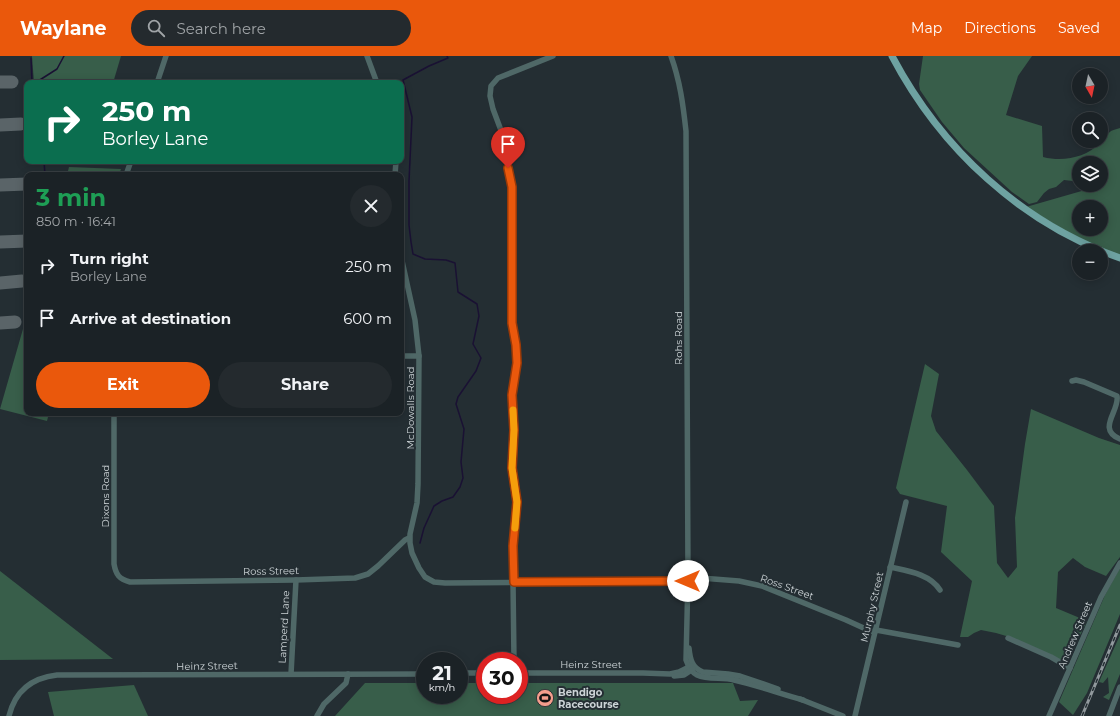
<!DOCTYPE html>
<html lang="en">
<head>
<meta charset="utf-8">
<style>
	body { margin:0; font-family:Montserrat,sans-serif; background:#242a2e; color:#f1f3f6; height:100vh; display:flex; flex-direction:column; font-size:15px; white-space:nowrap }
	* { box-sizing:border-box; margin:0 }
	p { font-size:13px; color:#a0a4a7 }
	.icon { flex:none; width:22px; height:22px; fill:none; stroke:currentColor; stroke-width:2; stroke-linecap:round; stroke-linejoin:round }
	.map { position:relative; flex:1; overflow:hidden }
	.drawer { position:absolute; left:24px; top:116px; width:380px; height:244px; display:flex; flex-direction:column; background:#1b2226; border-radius:8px; box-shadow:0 2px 10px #0003,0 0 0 1px #393f43 }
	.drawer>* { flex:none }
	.hud { position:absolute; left:24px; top:24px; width:380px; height:84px; border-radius:8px; box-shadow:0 2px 10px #0003,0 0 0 1px #393f43; background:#0b6e4f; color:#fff; overflow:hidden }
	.needle { width:26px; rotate:171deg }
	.fabs { position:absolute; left:1072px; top:12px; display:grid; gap:8px }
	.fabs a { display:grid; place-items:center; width:36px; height:36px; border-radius:50%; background:#1b2226; box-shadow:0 2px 10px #0003,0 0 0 1px #393f43; font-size:20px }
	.speed { position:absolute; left:416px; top:596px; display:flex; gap:8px; font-size:20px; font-weight:700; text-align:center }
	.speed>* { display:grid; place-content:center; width:52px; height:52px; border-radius:50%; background:#1b2226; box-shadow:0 2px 10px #0003,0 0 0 1px #393f43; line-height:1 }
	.speed small { font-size:10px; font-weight:400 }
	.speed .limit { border:6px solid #d22; background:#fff; color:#111 }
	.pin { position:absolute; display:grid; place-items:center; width:34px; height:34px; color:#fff; margin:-41px -17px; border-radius:50% 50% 50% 0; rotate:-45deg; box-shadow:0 0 4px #0007 }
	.pin .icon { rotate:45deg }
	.me { position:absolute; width:44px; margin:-22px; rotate:270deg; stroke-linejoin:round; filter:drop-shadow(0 0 3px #0008) }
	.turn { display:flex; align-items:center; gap:14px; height:84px; padding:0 12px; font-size:18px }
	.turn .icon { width:52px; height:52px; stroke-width:2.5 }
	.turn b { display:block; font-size:28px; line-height:34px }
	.round { display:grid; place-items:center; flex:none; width:42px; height:42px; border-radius:21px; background:#242a2e }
	.head { display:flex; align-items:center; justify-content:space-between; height:68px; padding:0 12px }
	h1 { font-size:24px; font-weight:700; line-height:30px; color:#1e9e55 }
	.cta { display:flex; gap:8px; margin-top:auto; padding:8px 12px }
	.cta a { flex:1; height:46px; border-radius:24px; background:#ea580c; color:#fff; font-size:16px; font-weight:700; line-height:46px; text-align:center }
	.cta a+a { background:#242a2e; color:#f1f3f6 }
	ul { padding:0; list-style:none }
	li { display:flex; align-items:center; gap:12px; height:52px; padding:0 12px }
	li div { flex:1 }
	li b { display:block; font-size:15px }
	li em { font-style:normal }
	header { display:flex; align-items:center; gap:24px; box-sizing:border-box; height:56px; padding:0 20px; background:#ea580c; color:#fff }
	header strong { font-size:19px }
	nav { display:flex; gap:22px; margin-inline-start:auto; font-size:14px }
	.search { width:280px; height:36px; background:#242a2e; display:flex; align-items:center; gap:10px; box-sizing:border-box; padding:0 14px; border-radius:22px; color:#a0a4a7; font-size:15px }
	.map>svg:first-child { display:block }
	.green { fill:#385e4a; fill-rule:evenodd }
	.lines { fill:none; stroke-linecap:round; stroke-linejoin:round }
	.stream { stroke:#1a1133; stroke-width:1.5 }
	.taxiway { stroke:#5a6468; stroke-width:13 }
	.minor { stroke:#4f6867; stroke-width:5.5 }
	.major { stroke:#6ea2a1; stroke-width:7 }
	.rail-casing { stroke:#91999d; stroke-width:3 }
	.rail { stroke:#242e33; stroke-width:1.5; stroke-dasharray:4.5; stroke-linecap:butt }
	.route-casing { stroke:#983908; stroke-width:10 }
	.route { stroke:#ea580c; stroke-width:7 }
	.slow { stroke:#f59e0b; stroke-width:7 }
	.labels { text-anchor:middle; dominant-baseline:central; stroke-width:4; stroke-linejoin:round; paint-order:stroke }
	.street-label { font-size:10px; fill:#ccd3d6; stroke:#242e33 }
	.poi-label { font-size:10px; font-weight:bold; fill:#ccd3d6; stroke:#242e33; text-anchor:start }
</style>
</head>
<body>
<header>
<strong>Waylane</strong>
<div class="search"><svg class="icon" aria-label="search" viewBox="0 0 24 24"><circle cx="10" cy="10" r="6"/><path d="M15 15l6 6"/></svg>Search here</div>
<nav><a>Map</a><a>Directions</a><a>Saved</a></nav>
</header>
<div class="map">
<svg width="1120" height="660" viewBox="0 0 1120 660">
	<rect width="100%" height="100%" fill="#242e33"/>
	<g class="green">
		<polygon points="32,0 121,0 113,27 34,27"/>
		<path d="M923 0H1032L1018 20 1006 59 1042 70 1043 101C1063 106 1085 102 1100 87 1104 83 1107 78 1111 75 1113 74 1117 73 1120 72V201L1104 198 1026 151 1099 130 1098 129H1101V107H1079V128H1077L1073 125 1064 124 1056 131 1049 133 1044 137 1037 146 1029 148 1012 136 964 92 942 66 920 34 919 28ZM1079 151H1101V173H1079Z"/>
		<polygon points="69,111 121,113 119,119 67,119"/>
		<polygon points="27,259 27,357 49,357 47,365 0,353"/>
		<polygon points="925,308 939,318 931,360 936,375 967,414 994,450 997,507 1008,522 1017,511 1015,462 1025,388 1031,353 1099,382 1120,389 1120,501 1106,520 1085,511 1073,502 1058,516 1056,552 1087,565 1067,607 1013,582 996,577 981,574 974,577 968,581 960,581 972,525 941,496 947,450 900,438 896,432"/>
		<polygon points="1120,512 1120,558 1087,637 1073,659 1059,646 1105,539"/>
		<polygon points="0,515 113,603 0,604"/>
		<polygon points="1120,579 1120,618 1109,644 1103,641 1109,637 1108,621 1103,627 1099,626"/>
		<polygon points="365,627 425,627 425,639 459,639 459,627 485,627 485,639 519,639 519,627 733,627 740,645 758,644 748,660 335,660"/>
		<polygon points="134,629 148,660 54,660 48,636"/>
	</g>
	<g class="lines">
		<g class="stream">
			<polyline points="31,2 32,27"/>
			<polyline points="35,27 57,13 64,0"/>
			<polyline points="44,105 45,119"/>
			<polyline points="420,487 424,472 434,450 442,445 453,441 460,431 463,422 461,406 464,373 456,348 458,341 476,315 481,302 473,288 479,260 477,248 458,236 455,207 446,204 425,203 413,198 411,186 409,169 409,125 412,61 403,24 429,10 448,2 447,0"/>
		</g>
		<g class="taxiway">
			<polyline points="0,26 12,26"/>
			<polyline points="0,69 21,68"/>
			<polyline points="0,129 27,128"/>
			<polyline points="0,186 27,185"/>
			<polyline points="0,227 22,225"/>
			<polyline points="0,267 15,266"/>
		</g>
		<g class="minor">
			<polyline points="367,0 377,27"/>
			<path d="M671 0C680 25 683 48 686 75L688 521 686 604C688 610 691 616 697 619 708 624 722 621 734 624 757 629 780 638 803 644"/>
			<polyline points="157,27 166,0"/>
			<polyline points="126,119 131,105"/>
			<polyline points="395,119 396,105"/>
			<polyline points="401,200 415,264 419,300 418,428 417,447 410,478 410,487 412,497 419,512 425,521 434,526 445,527 688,525"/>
			<polyline points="401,300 419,300"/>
			<path d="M1072 325 1076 324 1084 326 1117 340C1120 355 1096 373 1120 383"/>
			<path d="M114 357V508C116 519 119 523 130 526L296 524 355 522 368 518 378 510 405 484 409 482"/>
			<path d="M890 511C908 515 930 518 940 534"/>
			<polyline points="688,521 739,525 762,530 846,564 868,574 875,576"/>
			<polyline points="513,526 514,605"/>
			<polyline points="514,526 513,489 517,446 512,412 514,374 512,339 517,307 516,289 512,267 511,240 512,131 508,112 508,93 493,53 490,40 491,30 498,22 553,0"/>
			<polyline points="876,574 958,589"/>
			<polyline points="1008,582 1051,601 1070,612"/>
			<path d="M689 592C690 603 692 612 703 616L728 618 740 620 778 633"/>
			<polyline points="459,617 485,617"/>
			<polyline points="519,617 643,617 670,618 679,616 691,610"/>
			<polyline points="291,618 296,524"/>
			<polyline points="674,620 684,619 693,613"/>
			<polyline points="800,643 843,660"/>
			<path d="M9 660C15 635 31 622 57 619L425 618"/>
			<polyline points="317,660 324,648 346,627 348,618"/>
			<polyline points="855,660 906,446"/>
			<polyline points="1049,660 1101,541 1120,507"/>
			<polyline points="1109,660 1120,631"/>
		</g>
		<path class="major" d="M892 0C941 93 1021 167 1120 202"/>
		<defs>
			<polyline id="rail" points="1082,660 1120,569"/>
		</defs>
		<use href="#rail" class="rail-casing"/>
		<use href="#rail" class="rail"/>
	</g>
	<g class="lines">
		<defs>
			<polyline id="route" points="508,112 512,131 512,267 516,289 517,307 512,339 514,374 512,412 517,446 513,490 514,526 688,525"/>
		</defs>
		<use href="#route" class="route-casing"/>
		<use href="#route" class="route"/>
		<polyline class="slow" points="513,354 514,374 512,412 517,446 515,472"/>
	</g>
	<defs>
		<symbol id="stadium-disc" viewBox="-11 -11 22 22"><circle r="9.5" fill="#f49d8c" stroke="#242e33"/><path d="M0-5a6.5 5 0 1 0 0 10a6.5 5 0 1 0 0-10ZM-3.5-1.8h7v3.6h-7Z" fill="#111"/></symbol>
	</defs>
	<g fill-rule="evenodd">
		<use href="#stadium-disc" x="535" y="632" width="20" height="20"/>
	</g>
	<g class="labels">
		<g class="street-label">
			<text transform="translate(678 282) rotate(-90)">Rohs Road</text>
			<text transform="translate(410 352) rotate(-90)">McDowalls Road</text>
			<text transform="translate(105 440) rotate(-90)">Dixons Road</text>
			<text transform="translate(271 515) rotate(-1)">Ross Street</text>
			<text transform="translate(787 531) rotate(20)">Ross Street</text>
			<text transform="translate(872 551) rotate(-77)">Murphy Street</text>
			<text transform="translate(284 571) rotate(-87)">Lamperd Lane</text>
			<text transform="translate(1075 579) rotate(-67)">Andrew Street</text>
			<text x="591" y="608">Heinz Street</text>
			<text transform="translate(207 610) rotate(-1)">Heinz Street</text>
		</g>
		<g class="poi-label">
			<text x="558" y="636">Bendigo<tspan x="558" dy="12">Racecourse</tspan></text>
		</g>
	</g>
</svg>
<div class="fabs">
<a><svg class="needle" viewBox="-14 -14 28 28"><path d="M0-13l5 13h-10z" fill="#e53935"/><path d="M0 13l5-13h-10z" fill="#a0a4a7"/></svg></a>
<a><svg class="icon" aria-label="search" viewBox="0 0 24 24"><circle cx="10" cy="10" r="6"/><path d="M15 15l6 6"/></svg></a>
<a><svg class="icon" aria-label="layers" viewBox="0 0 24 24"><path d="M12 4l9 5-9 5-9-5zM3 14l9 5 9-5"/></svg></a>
<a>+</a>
<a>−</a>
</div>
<div class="speed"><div>21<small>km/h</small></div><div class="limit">30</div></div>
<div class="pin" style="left:508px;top:112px;background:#d93025"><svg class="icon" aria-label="arrive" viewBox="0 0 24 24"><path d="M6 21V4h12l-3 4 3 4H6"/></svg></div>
<svg class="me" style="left:688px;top:525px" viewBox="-20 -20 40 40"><circle r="19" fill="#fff"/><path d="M0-13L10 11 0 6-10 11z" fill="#ea580c"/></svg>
<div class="hud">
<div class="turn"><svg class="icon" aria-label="right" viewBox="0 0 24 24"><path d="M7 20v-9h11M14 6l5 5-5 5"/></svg><div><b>250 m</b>Borley Lane</div></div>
</div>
<section class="drawer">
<div class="head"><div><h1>3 min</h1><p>850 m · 16:41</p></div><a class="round"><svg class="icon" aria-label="close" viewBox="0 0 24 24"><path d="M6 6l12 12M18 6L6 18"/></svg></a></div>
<ul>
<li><svg class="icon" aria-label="right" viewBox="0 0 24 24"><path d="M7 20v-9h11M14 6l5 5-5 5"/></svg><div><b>Turn right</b><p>Borley Lane</p></div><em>250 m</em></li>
<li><svg class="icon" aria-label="arrive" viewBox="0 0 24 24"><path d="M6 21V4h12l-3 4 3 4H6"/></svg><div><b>Arrive at destination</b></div><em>600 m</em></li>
</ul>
<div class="cta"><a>Exit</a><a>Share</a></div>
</section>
</div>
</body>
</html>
